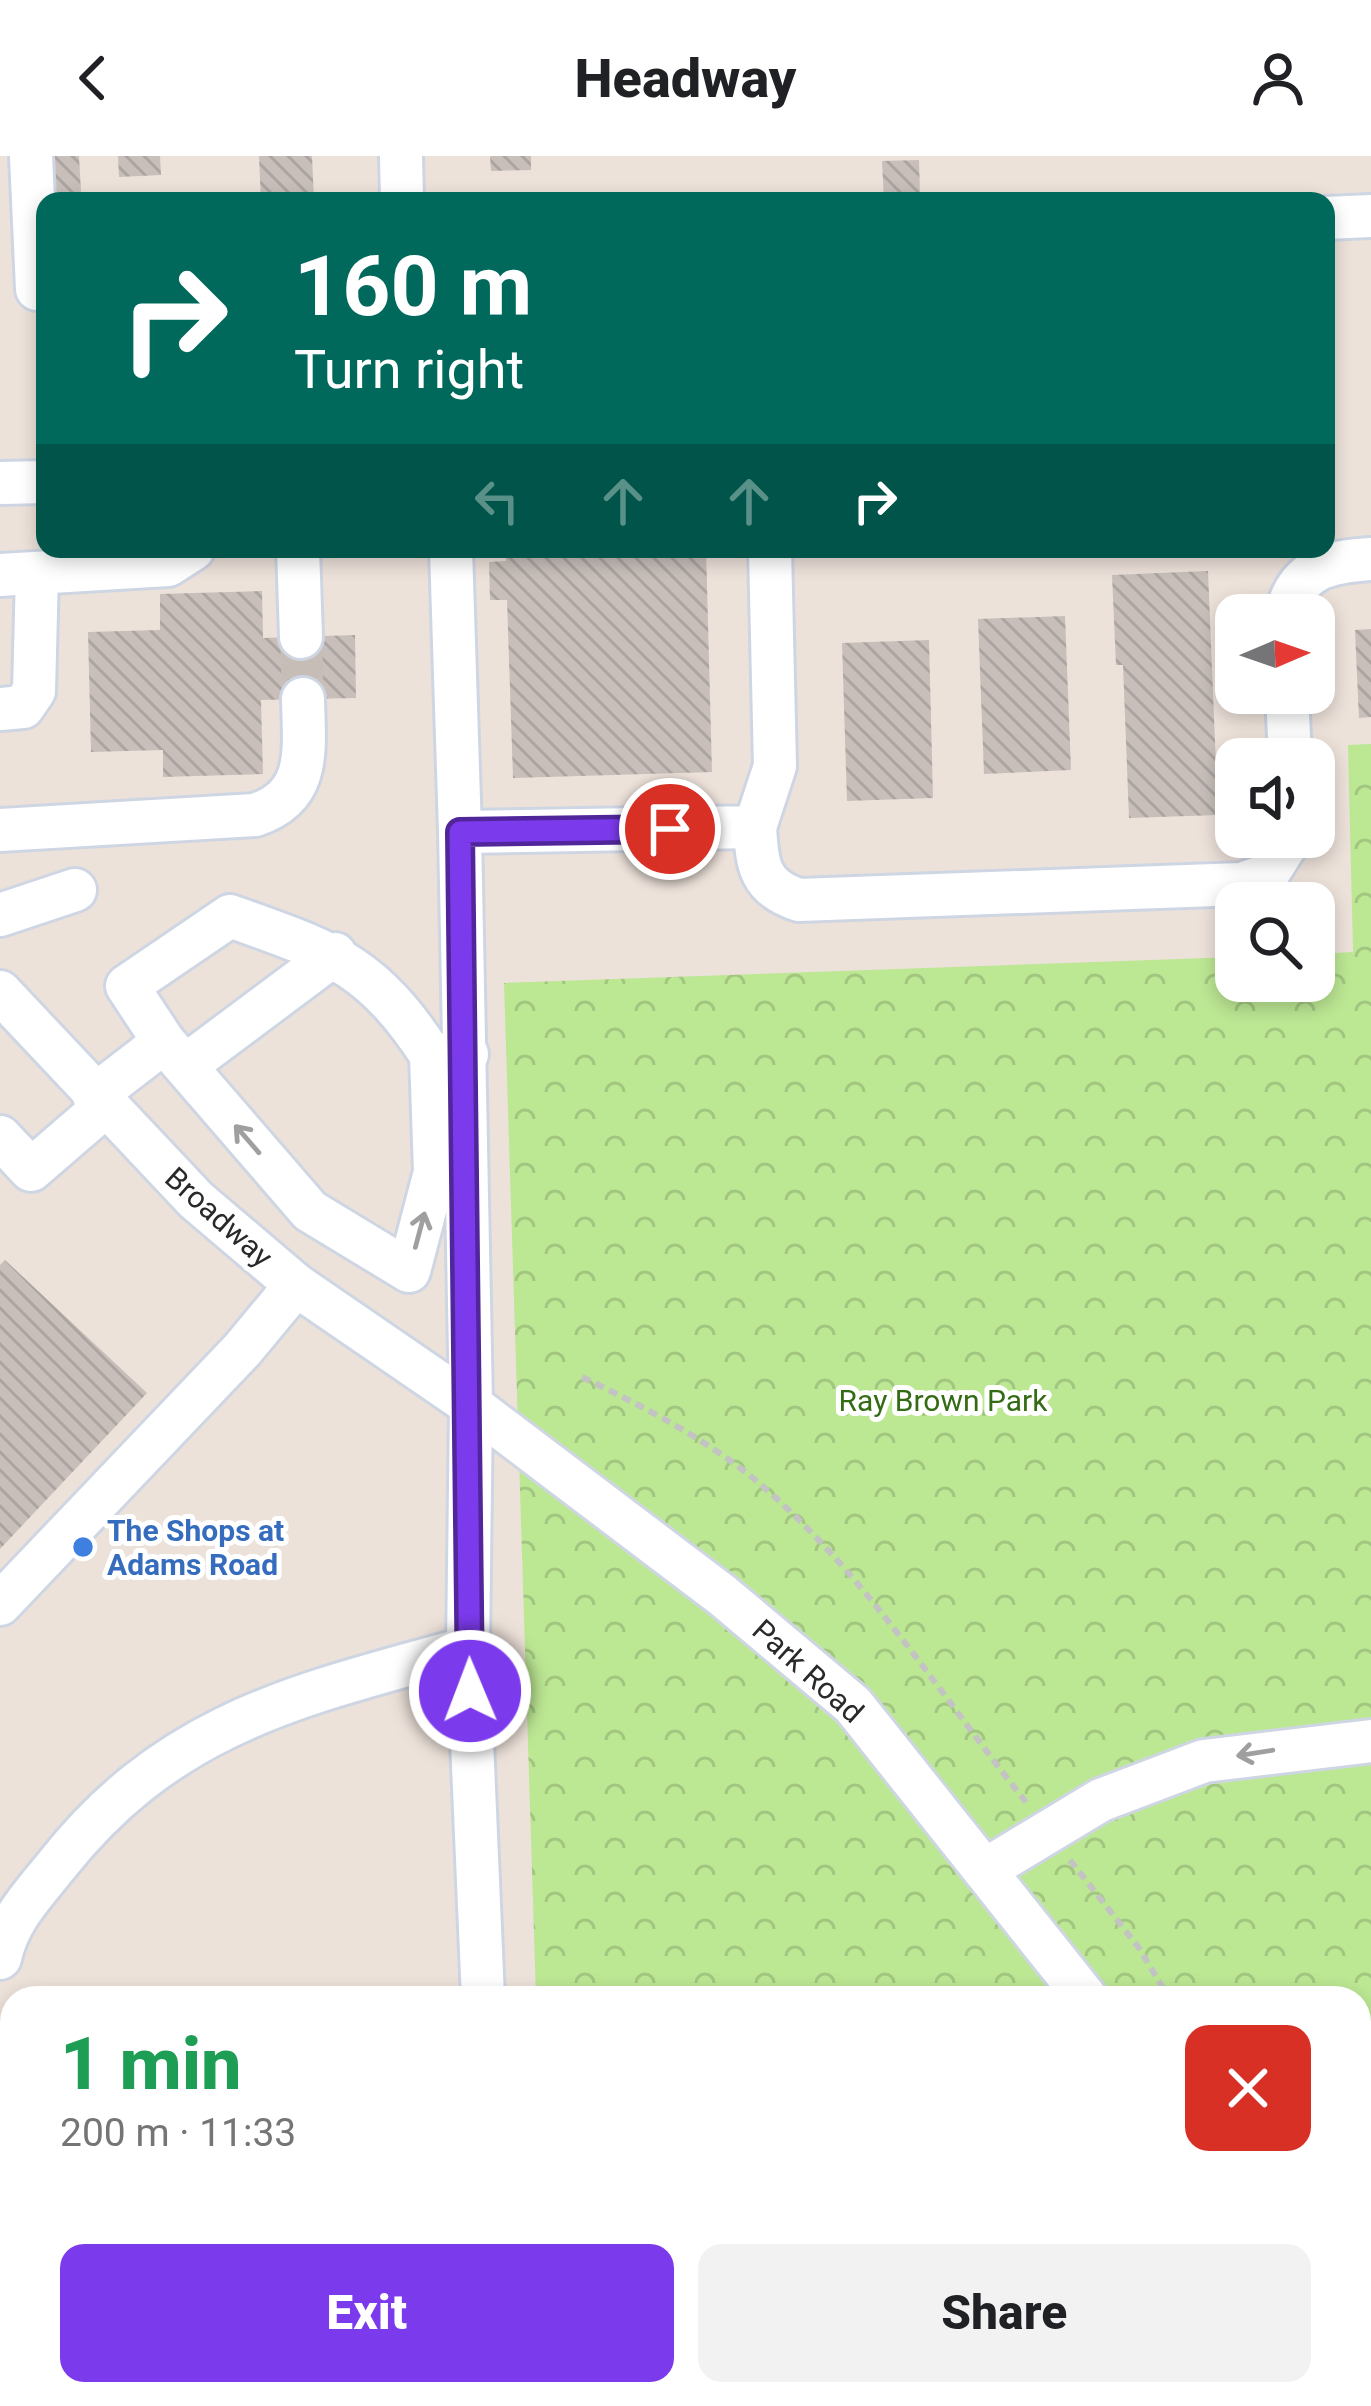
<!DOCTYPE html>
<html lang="en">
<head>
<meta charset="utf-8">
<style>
	body { margin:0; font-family:Roboto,sans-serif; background:#f2f2f2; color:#202124; height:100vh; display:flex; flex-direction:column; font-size:45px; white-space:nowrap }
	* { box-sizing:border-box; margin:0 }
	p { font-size:39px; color:#757577 }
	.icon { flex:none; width:66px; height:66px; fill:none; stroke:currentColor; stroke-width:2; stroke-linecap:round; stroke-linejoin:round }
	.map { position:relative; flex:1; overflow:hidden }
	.panel { position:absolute; left:0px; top:1830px; width:1371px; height:420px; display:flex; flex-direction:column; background:#fff; border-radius:36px 36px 0 0; box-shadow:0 6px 18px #0003 }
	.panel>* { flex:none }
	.guide { position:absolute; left:36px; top:36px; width:1299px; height:366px; border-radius:24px; box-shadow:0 6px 18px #0003; background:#00695c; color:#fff; overflow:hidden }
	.needle { width:78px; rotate:88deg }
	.tools { position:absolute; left:1215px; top:438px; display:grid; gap:24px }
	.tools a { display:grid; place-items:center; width:120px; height:120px; border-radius:24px; background:#fff; box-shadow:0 6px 18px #0003; font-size:60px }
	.pin { position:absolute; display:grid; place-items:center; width:102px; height:102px; color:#fff; margin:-51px; border:6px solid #fff; border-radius:50%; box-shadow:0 3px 12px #0007 }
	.me { position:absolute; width:132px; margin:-66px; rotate:359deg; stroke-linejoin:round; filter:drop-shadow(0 0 9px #0008) }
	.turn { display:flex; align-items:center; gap:42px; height:252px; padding:0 60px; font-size:54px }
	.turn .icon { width:156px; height:156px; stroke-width:2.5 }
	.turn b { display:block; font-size:84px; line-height:102px }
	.lanes { display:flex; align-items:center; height:114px; padding:0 60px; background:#0003; justify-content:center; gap:60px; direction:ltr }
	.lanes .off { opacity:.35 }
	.round { display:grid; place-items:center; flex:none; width:126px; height:126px; border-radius:24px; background:#f2f2f2 }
	.headline { display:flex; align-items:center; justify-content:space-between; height:204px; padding:0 60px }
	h1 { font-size:72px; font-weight:800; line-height:90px; color:#1e9e55 }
	.cta { display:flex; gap:24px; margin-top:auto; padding:24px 60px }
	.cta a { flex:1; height:138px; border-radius:24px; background:#7c3aed; color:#fff; font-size:48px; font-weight:800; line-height:138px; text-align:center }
	.cta a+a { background:#f2f2f2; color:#202124 }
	header { display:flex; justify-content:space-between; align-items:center; height:156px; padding:0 60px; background:#fff; font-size:54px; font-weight:800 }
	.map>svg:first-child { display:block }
	.park { fill:url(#park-crowns) }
	.building { fill:url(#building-back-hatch) }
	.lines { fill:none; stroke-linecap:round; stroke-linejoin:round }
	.minor-tunnel { stroke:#c6bdb7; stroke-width:42; stroke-dasharray:42 21; stroke-linecap:butt }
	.minor-casing { stroke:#cfd6e3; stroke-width:48 }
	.major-casing { stroke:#c3c3c3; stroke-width:60 }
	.path { stroke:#c3c3c3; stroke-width:6; stroke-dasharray:9 6; stroke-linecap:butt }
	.minor { stroke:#fff; stroke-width:42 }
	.major { stroke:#f9b953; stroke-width:54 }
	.oneway { stroke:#9f9f9f }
	.route-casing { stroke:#51269a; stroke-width:30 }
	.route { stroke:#7c3aed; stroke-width:21 }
	.shop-dot { fill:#3f7fe0; stroke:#fff; stroke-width:4.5 }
	.labels { text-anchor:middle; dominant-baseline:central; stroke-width:10; stroke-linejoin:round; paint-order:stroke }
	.street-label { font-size:30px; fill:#292929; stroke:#fff }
	.park-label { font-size:30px; fill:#346b15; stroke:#fff }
	.shop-label { font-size:30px; font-weight:bold; fill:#366cbe; stroke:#fff; text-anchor:start }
</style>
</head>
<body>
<header><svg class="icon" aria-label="back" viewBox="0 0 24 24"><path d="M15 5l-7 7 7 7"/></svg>Headway<svg class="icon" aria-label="person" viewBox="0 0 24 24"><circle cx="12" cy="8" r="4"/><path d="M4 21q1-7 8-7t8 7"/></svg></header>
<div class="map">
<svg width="1371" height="2250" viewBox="0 0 1371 2250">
	<defs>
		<pattern id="park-crowns" width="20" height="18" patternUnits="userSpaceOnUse" patternTransform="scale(3)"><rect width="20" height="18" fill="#bce793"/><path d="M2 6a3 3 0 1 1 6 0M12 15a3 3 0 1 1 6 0" fill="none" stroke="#a2c67f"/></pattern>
		<pattern id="building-back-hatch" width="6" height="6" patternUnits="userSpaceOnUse" patternTransform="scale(3)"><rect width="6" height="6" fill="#c8bfba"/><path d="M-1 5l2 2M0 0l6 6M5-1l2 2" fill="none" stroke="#aca4a0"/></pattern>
	</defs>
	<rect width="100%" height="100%" fill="#ede2da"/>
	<polygon class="park" points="1371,588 1371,2158 1359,2157 1359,1842 536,1842 504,827 1236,801 1236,825 1314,825 1314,798 1353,796 1348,589"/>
	<g class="building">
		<polygon points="39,0 79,0 81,36 41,38"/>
		<polygon points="118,0 160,0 161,19 119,21"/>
		<polygon points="259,0 312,0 314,45 261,45"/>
		<polygon points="490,0 531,0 531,14 491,15"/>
		<polygon points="919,4 920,40 927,39 928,45 884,45 882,5"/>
		<polygon points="505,393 706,393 712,616 513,622 507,444 490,444 489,406 506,405"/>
		<polygon points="1208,415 1218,659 1129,662 1123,509 1116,509 1112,419"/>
		<polygon points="262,435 263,482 355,479 356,542 261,544 263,618 163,621 163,594 91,596 88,476 160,474 160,438"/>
		<polygon points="1065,460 1071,614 984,618 978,463"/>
		<polygon points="1371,473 1371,561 1359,562 1355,474"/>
		<polygon points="929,484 933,642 847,645 842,487"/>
		<polygon points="5,1104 147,1237 0,1393 0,1109"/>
	</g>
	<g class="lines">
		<polyline class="minor-tunnel" points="301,481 303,543"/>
		<defs>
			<g id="minor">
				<polyline points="31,0 37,133"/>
				<polyline points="401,0 402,45"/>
				<polyline points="1326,62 1371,60"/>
				<polyline points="0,327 45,326"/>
				<polyline points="298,393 301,481"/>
				<polyline points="451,393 460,676 755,671 775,610 770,393"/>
				<polyline points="0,419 168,409 193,393"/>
				<path d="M1286 459C1297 412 1327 406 1371 403"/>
				<polyline points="1287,537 1290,603"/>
				<polyline points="0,553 23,551 34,535 37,417"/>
				<path d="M755 671C757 709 759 731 799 744L1242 728 1267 719 1291 681"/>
				<path d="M0 674 255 659C312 640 304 594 303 543"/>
				<polyline points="460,676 471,1249 468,1492 483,1842"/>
				<polyline points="0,759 75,734"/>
				<polyline points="0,836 196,1044 296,1129 471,1249 722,1439 853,1549 1086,1842"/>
				<path d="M431 899 435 1016 409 1115 310 1055 164 886 127 830 230 760C330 796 370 806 431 899L467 898"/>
				<polyline points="185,910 335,798"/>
				<polyline points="94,940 164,886"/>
				<polyline points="0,981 31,1014 104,951"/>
				<polyline points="0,1448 242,1194 296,1129"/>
				<polyline points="985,1714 1101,1644 1204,1605 1371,1585"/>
				<path d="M0 1802C8 1764 32 1740 56 1710 171 1564 301 1539 468 1492"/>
				<polyline points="0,1914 12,1961"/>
				<polyline points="0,2135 12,2099"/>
			</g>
			<g id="major">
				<polyline points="1359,2209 1371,2209"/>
				<polyline points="196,2250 437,2238"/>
			</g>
		</defs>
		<use href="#minor" class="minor-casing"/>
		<use href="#major" class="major-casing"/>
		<g class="path">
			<path d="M582 1221C640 1249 697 1278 748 1318 858 1407 938 1536 1026 1646"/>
			<polyline points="1070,1704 1139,1792 1169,1842"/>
			<polyline points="1359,2144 1363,2148"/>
		</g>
		<use href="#minor" class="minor"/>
		<use href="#major" class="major"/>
	</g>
	<defs><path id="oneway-shaft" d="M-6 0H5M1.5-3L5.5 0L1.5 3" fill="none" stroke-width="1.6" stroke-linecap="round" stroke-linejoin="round" transform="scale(3)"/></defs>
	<g class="oneway">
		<use href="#oneway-shaft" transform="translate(247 983) rotate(-131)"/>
		<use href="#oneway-shaft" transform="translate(420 1074) rotate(-75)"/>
		<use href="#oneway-shaft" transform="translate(1255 1597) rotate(171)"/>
	</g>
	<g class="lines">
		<defs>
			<polyline id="route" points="470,1535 460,676 670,673"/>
		</defs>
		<use href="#route" class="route-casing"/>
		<use href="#route" class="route"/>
	</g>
	<circle class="shop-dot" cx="83" cy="1391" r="12"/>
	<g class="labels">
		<g class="street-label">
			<text transform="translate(219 1061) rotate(42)">Broadway</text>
			<text transform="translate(808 1515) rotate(42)">Park Road</text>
		</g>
		<g class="park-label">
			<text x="943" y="1244">Ray Brown Park</text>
		</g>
		<g class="shop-label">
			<text x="107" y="1374">The Shops at<tspan x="107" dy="34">Adams Road</tspan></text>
		</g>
	</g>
</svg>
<div class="tools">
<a><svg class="needle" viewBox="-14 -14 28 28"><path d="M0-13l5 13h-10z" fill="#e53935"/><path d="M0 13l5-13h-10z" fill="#757577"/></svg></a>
<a><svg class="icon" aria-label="sound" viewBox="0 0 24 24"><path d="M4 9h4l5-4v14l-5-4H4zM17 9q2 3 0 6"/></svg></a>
<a><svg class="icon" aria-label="search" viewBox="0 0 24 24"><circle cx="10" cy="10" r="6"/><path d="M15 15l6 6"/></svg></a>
</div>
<div class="pin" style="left:670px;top:673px;background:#d93025"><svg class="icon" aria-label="arrive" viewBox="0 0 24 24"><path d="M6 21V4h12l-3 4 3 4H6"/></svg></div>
<svg class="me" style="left:470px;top:1535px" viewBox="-20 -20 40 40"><circle r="17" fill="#7c3aed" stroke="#fff" stroke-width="3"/><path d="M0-11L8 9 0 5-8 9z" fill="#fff"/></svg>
<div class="guide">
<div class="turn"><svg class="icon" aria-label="right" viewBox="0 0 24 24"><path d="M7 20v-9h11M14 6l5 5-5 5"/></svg><div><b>160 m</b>Turn right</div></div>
<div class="lanes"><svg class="icon off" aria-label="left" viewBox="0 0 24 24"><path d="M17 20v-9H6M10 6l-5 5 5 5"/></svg><svg class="icon off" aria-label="ahead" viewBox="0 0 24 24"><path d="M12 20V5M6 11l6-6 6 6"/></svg><svg class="icon off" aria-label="ahead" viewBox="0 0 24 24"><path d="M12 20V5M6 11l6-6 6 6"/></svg><svg class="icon" aria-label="right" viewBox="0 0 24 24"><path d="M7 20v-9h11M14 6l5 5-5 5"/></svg></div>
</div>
<section class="panel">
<div class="headline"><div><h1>1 min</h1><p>200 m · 11:33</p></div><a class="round" style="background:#d93025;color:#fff"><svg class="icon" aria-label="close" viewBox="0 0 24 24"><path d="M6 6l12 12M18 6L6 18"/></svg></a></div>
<div class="cta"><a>Exit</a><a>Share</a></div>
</section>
</div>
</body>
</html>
